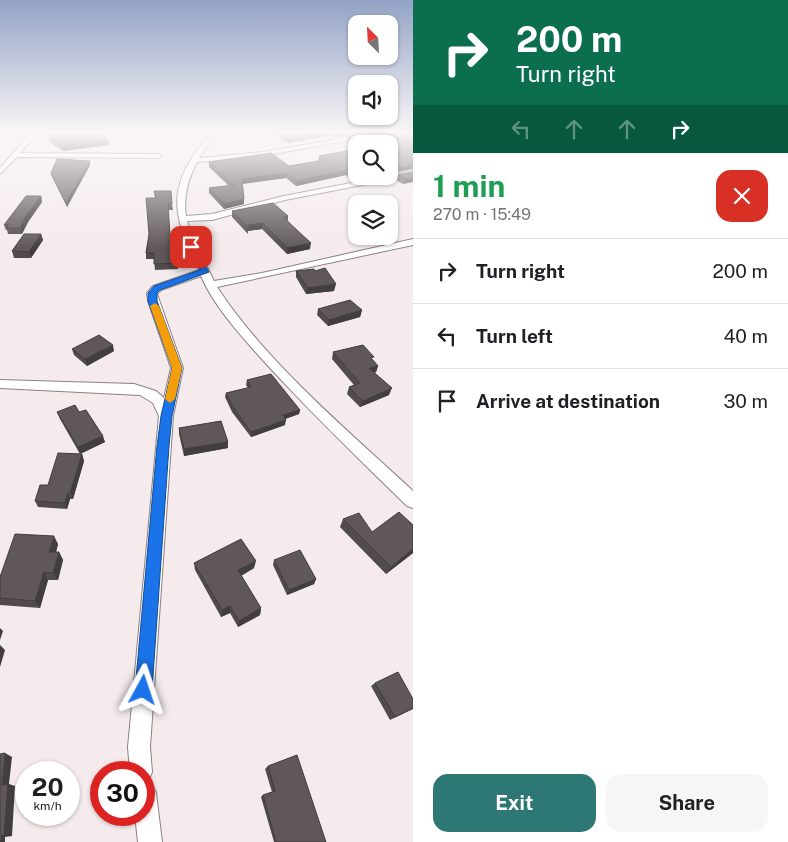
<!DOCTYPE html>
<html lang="en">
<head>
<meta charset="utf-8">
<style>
	body { margin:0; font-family:"Public Sans",sans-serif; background:#f6f6f6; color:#202124; height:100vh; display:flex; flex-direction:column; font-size:19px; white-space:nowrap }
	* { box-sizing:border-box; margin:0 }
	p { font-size:16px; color:#757577 }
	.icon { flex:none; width:28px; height:28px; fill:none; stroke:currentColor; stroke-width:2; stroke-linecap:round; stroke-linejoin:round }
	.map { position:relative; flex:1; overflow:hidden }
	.panel { display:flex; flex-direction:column; background:#fff; width:375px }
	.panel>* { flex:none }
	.guide { background:#0b6e4f; color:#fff; overflow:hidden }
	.needle { width:32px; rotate:336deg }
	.buttons { position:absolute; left:348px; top:15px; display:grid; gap:10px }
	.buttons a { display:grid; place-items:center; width:50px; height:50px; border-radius:10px; background:#fff; box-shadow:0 1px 4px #0004; font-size:25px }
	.speed { position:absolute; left:15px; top:761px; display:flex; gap:10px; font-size:25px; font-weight:700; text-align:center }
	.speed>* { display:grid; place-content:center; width:65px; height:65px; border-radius:50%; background:#fff; box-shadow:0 1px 4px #0004; line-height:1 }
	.speed small { font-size:12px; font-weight:400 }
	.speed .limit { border:8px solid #d22; background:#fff; color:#111 }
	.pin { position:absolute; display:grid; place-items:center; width:42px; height:42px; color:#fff; margin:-21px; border-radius:10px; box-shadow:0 2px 8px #0006 }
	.me { position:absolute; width:55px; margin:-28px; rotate:5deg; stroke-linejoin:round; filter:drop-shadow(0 0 4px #0008) }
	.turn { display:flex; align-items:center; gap:18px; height:105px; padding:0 20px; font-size:22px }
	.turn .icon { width:65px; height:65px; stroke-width:2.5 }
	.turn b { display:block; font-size:35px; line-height:42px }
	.lanes { display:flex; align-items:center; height:48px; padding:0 20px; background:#0003; justify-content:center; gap:25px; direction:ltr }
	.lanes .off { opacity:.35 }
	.round { display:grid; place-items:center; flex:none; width:52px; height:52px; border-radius:15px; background:#f6f6f6 }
	.overview { display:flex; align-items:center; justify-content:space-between; height:85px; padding:0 20px }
	h1 { font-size:30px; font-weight:700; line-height:38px; color:#1e9e55 }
	.button { display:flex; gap:10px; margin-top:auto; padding:10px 20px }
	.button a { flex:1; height:58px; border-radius:15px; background:#2d7775; color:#fff; font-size:20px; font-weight:700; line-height:58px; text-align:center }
	.button a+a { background:#f6f6f6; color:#202124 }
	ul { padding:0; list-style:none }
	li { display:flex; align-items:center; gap:15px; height:65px; padding:0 20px; border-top:1px solid #e0e0e0 }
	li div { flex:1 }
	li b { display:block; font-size:19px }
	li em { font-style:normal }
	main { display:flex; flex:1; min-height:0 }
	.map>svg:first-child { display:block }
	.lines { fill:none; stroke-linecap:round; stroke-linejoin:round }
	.street-casing { stroke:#8b8183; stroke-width:2 }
	.street { fill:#fff; fill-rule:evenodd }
	.wall { fill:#524b4c }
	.shaded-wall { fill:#423d3e }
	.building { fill:#5f5758; stroke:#423d3e }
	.route { fill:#1a73e8; stroke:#114b97 }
	.slow { fill:#f59e0b }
</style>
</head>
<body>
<main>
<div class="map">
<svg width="413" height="842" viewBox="0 0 413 842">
	<rect width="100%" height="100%" fill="#f5ebed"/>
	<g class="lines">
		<defs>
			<g id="street">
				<polygon points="32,131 39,131 20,153 159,154 162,156 159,158 17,157 0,174 0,168"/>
				<path d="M212 131H219L199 158 263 152 383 131H399L263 156 197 162C188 179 183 197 186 216L212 214 284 196 413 171V175L285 200 212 220 187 221 193 238 214 281 262 273 413 239V245L217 287C266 362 347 430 413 491V508L407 506C357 457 306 408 259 356 238 332 214 306 201 276L161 290 157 294 183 368 173 416 150 747 152 772 149 780 145 782 152 785 156 793 162 842H138L135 815H144V772H130L128 747 159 416 153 403 140 395 0 388V380L134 384 156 391 164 398 171 368 148 301 147 293 153 286 199 270C169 209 167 185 212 131Z"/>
			</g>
		</defs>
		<use href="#street" class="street-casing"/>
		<use href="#street" class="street"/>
	</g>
	<g class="wall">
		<polygon points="268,131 370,131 337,137 333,135 288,143"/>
		<polygon points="413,131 413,169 389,144 356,144 356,147 347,142 348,138"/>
		<polygon points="49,137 109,145 63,151 50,142"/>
		<polygon points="356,149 356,175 348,177 346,175 296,186 286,178 242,184 244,204 224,209 209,193 209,188 229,186 209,167 209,162 289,166 318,161 319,156"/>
		<polygon points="90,165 67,207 52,177 51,173"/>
		<polygon points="413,172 403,184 396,180 397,175"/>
		<polygon points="154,191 172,204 173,210 168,210 170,235 179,235 178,269 155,270 154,259 146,259 146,253 155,198"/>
		<polygon points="41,196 42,202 28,222 22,234 8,234 7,230 6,230 4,225"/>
		<polygon points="232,211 288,221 310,249 287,254 262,229 248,231 248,234 232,217"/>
		<polygon points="41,234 43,240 31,258 14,258 12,251"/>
		<polygon points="296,271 334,291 306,294 296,277"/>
		<polygon points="318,309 362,310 360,317 328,326 317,315"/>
		<polygon points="72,349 114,351 87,366 74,355"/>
		<polygon points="333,352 373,360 378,366 376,372 374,373 389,395 360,407 347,394 349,387 354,385 332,359"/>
		<polygon points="247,380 300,410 299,414 285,419 285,425 251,437 232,412 225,397 226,393 248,388 246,385"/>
		<polygon points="57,412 79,412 105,442 80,454 60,419"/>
		<polygon points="179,428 228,442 228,448 184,456 179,434"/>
		<polygon points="82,454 84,461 73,499 70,499 67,509 38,507 35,501 48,485"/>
		<polygon points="343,519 372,532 413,525 413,553 386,574 340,527"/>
		<polygon points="58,544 56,552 59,552 63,560 58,580 48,580 40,608 0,605 0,577"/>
		<polygon points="274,560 316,579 314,584 287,595 273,565"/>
		<polygon points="194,563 254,568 241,576 261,608 260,615 238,627 230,613 221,617 195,570"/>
		<polygon points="375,683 413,708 413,709 390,720 371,686"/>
		<polygon points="268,766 326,842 274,842 261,797 263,795 272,792 265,769"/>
	</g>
	<g class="shaded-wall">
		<polygon points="327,131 333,131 333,135 288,143 288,138"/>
		<polygon points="346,131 370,131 337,137 338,133"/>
		<polygon points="108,140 109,145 63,151 62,146"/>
		<polygon points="90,161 90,165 67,207 66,203"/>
		<polygon points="413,165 413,169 389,174 389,169"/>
		<polygon points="347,170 346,175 296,186 297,181"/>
		<polygon points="356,170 356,175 348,177 349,172"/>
		<polygon points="286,173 286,178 241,184 242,179"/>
		<polygon points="413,178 413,182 403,184 405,179"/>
		<polygon points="41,196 42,202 28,222 22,234 20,228 26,216"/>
		<polygon points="244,199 244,204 224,209 225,204"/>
		<polygon points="288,216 288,221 283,217"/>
		<polygon points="263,223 262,229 248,231 248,225"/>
		<polygon points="41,234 43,240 31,258 29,252"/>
		<polygon points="179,235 180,241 178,269 178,263"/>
		<polygon points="311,243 310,249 287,254 287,248"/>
		<polygon points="336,284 334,291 306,294 308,288"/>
		<polygon points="362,310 360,317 328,326 329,320"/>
		<polygon points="113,345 114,351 87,366 85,359"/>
		<polygon points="378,366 376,372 367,375 369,368"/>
		<polygon points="392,388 389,395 360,407 363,401"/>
		<polygon points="300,410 299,414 282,420 283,415"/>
		<polygon points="286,420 285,425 251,437 251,432"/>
		<polygon points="103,436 105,442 80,454 78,447"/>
		<polygon points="228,442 228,448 184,456 184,449"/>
		<polygon points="82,454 84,461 73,499 70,493"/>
		<polygon points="68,493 70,499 67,509 65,503"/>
		<polygon points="54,536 58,544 54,560 49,552"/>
		<polygon points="413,549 413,553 386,574 391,567"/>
		<polygon points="59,552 63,560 58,580 53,573"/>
		<polygon points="256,561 254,568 237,578 238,570"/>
		<polygon points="44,572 48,580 40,608 35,601"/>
		<polygon points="316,579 314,584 287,595 289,590"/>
		<polygon points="230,606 230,613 221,617 222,610"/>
		<polygon points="261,608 260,615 238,627 239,621"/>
		<polygon points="0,628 3,631 0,640"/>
		<polygon points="0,645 5,650 0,667"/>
		<polygon points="5,753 12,757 9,784 15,786 12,836 5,837 5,842 0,842 2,785"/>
	</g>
	<g class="building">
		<polygon points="55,131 100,131 108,140 62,146 49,137"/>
		<polygon points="276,131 327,131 288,138"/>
		<polygon points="385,131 413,131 413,165 389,169 389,144 359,144 348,138"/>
		<polygon points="356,149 356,170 349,172 347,170 297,181 286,173 242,179 244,199 225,204 209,188 234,185 209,162 271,153 289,166 325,160 319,156"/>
		<polygon points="57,159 90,161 66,203 51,173"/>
		<polygon points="413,172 413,178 405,179 397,175"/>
		<polygon points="154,191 171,191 172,204 168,204 170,235 179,235 178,263 154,264 154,253 146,253 149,234 146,198 156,198"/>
		<polygon points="26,196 41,196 26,216 20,228 6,228 9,224 4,225"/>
		<polygon points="273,203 288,216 283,217 311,243 287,248 263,223 248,225 249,228 232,211"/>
		<polygon points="24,234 41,234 29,252 12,251"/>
		<polygon points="325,268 336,284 308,288 296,271 314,269 315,271"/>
		<polygon points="350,300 362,310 329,320 318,309"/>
		<polygon points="99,335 113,345 85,359 72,349"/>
		<polygon points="363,345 374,357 371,358 378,366 369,368 392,388 363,401 349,387 360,383 333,352"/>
		<polygon points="271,374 300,410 283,415 286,420 251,432 233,407 226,393 251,387 247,380"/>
		<polygon points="75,405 79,412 86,410 103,436 78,447 57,412"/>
		<polygon points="221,421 228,442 184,449 179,428"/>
		<polygon points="58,453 82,454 70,493 68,493 65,503 35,501 40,485 48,485"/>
		<polygon points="399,512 413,525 413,549 391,567 343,519 359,513 372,532"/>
		<polygon points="15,534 54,536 49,552 59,552 53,573 44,572 35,601 0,598 0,577"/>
		<polygon points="241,539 256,561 238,570 261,608 239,621 230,606 222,610 194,563"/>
		<polygon points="300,550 316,579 289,590 274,560"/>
		<polygon points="398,672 413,699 413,708 395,717 375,683"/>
		<polygon points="5,753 2,785 8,784 4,835 0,836 0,754"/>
		<polygon points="297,755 326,842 276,842 263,795 275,791 268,766"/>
	</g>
	<linearGradient id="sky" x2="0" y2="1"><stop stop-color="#93a3c6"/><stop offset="0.53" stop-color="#faf6f7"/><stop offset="1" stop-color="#faf6f7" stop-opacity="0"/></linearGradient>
	<rect width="413" height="249" fill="url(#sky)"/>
	<polygon class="route" points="189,245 194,245 209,272 160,290 157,293 157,301 182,368 172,416 169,446 152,690 149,696 143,699 137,696 135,690 157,446 161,416 172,368 148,301 148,293 154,286 200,270 188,247"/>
	<polygon class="slow" points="155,303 159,306 182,368 175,399 170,403 165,399 172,368 150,306"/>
</svg>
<div class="buttons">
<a><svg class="needle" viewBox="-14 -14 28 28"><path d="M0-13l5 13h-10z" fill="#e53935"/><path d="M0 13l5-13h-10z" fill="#757577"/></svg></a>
<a><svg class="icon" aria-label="sound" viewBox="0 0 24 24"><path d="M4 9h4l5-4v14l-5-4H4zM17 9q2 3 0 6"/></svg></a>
<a><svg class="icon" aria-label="search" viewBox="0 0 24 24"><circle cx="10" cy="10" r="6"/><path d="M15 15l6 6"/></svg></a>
<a><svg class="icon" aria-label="layers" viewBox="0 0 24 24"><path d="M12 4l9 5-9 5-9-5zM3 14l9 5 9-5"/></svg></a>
</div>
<div class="speed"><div>20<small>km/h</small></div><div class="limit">30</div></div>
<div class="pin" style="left:191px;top:247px;background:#d93025"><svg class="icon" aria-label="arrive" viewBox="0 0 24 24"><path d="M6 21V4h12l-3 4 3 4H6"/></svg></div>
<svg class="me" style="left:143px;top:690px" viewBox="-20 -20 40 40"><path d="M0-17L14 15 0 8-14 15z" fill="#1a73e8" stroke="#fff" stroke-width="4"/></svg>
</div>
<section class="panel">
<div class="guide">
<div class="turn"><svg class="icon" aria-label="right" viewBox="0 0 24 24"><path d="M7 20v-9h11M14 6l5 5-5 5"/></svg><div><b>200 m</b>Turn right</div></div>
<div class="lanes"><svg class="icon off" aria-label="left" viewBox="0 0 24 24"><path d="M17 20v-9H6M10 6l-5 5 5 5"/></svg><svg class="icon off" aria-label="ahead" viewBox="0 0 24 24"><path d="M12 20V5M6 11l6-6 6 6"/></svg><svg class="icon off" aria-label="ahead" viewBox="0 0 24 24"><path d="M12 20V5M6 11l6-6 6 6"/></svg><svg class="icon" aria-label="right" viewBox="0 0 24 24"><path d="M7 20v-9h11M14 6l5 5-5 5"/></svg></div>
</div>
<div class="overview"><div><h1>1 min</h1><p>270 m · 15:49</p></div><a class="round" style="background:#d93025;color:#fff"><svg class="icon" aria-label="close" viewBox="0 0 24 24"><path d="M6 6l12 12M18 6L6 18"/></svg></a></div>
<ul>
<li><svg class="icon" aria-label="right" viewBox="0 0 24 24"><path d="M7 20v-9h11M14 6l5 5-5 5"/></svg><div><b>Turn right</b></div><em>200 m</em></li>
<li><svg class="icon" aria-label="left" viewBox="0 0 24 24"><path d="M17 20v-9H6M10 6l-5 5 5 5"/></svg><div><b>Turn left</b></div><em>40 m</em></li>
<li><svg class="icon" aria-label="arrive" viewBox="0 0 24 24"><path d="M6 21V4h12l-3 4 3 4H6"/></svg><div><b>Arrive at destination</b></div><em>30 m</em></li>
</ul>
<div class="button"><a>Exit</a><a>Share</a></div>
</section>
</main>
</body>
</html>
